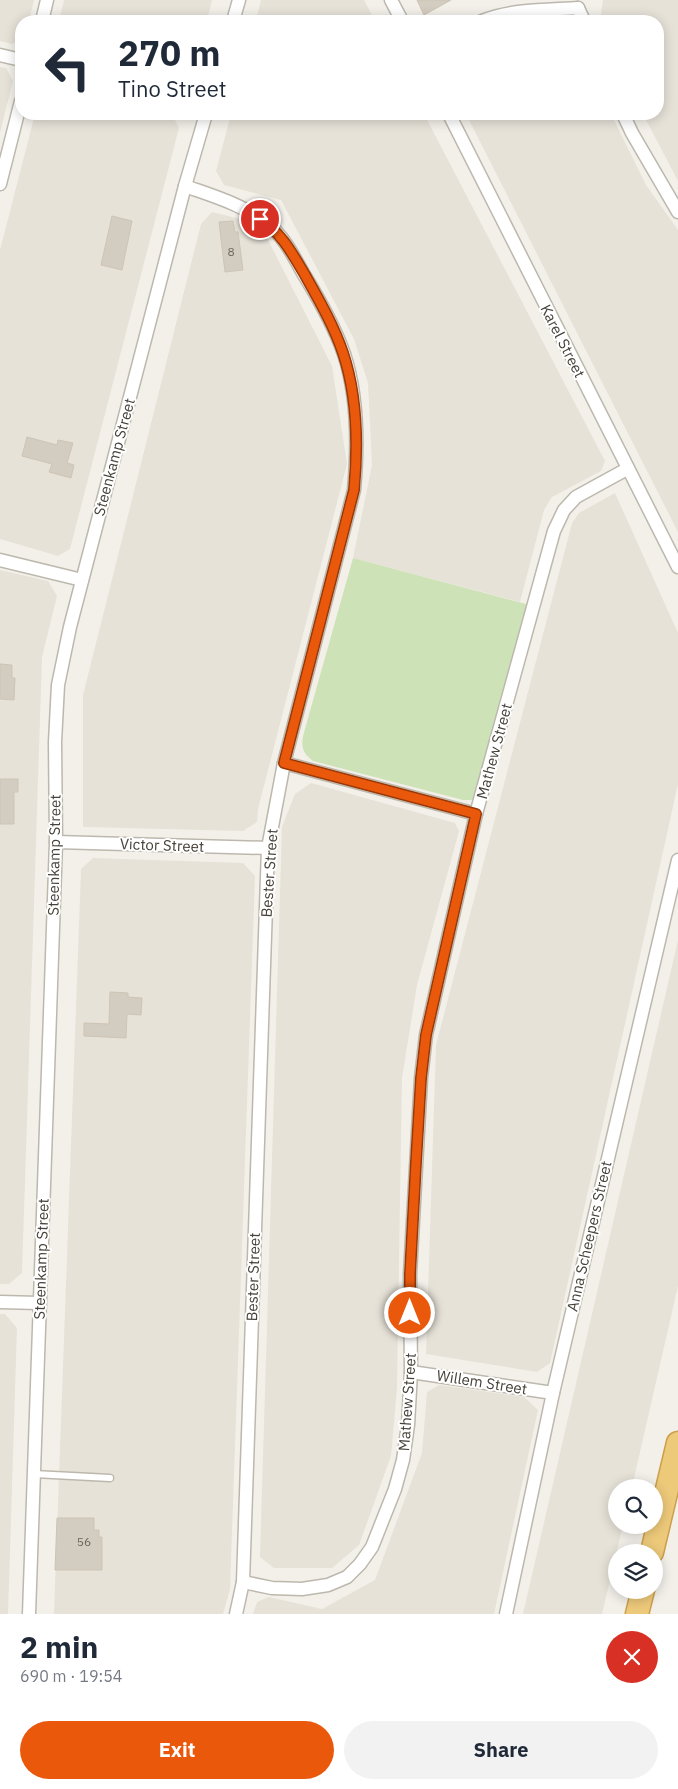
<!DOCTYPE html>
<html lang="en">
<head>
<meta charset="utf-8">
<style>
	body { margin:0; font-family:"IBM Plex Sans",sans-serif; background:#f2f2f3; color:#1f2937; height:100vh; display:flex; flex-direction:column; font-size:19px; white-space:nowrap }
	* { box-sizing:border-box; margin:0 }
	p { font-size:16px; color:#747a83 }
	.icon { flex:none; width:28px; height:28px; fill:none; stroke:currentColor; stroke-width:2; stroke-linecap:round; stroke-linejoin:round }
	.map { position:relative; height:1614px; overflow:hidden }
	.sheet { display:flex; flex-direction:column; background:#fff; flex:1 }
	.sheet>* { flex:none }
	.hud { position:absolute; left:15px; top:15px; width:649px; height:105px; border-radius:20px; box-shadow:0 2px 12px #0003; background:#fff; color:#1f2937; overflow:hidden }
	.tools { position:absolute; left:608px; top:1479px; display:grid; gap:10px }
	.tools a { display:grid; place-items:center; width:55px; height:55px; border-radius:50%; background:#fff; box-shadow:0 2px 12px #0003; font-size:25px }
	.pin { position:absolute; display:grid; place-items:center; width:42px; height:42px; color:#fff; margin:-21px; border:2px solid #fff; border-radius:50%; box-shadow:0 1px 5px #0007 }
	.me { position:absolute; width:55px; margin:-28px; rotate:0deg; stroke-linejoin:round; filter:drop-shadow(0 0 4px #0008) }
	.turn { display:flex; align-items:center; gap:18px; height:105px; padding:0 20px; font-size:22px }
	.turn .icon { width:65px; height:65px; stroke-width:2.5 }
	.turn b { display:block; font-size:35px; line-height:42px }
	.round { display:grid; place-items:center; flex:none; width:52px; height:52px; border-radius:26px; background:#f2f2f3 }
	.head { display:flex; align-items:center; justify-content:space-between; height:85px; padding:0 20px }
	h1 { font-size:30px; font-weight:800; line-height:38px }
	.primary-button { display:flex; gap:10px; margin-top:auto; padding:10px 20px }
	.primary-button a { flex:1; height:58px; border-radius:30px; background:#ea580c; color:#fff; font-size:20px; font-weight:800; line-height:58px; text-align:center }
	.primary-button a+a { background:#f2f2f3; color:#1f2937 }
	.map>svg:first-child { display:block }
	.residential { fill:#e6e2d8 }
	.green { fill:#cee2b7 }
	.building { fill:#d3ccc0; stroke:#cdc4b4 }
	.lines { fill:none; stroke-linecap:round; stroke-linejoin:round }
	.service-casing { stroke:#bdb8ad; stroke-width:9 }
	.minor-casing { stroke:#bdb8ad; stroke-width:15 }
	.motorway-casing { stroke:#cb9f4b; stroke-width:25 }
	.service { stroke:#fff; stroke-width:6 }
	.minor { stroke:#fff; stroke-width:12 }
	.motorway { stroke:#edc97a; stroke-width:22 }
	.route-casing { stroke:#983908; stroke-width:12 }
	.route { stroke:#ea580c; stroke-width:9 }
	.labels { text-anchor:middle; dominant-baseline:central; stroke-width:4; stroke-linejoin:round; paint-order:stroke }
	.number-label { font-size:12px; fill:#69645b }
	.street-label { font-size:15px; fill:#464139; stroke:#fff }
</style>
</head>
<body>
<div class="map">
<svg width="678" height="1614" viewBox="0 0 678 1614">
	<rect width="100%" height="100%" fill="#f3f0ea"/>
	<g class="residential">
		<polygon points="0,0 34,0 29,21 21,21 21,40 12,44 0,41"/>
		<polygon points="64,0 212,0 207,21 59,21"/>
		<polygon points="261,0 364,0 375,21 256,21"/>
		<polygon points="603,0 678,0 678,181 643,114 658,114 658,21 600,21"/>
		<polygon points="0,67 6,68 13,81 0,133"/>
		<polygon points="35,114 172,114 179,128 70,549 58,556 0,539 0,250"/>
		<polygon points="231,114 424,114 605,461 601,471 552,497 544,510 520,602 353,558 372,465 368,383 354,339 281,200 224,185 216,171"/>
		<polygon points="466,114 611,114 646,185 678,230 678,532"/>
		<polygon points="212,212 260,224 332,366 347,464 258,809 257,822 243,831 83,827 83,695 201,224"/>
		<polygon points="615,493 678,633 678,784 550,1363 537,1372 426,1354 436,1045 572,523 579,513"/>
		<polygon points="0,570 48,581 57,596 42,657 22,1273 9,1284 0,1284"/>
		<polygon points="311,783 455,823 459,831 417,985 402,1078 397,1388 391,1456 359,1545 332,1568 274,1568 260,1557 282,827 295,794"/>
		<polygon points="93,858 243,863 255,876 230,1589 223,1614 54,1614 81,869"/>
		<polygon points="678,940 678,1286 632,1487 616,1488 616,1525 623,1525 602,1614 523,1614"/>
		<polygon points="0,1314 5,1314 17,1328 8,1614 0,1614"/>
		<polygon points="439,1385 524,1397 538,1410 494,1614 253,1614 257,1602 269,1597 322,1609 375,1580 422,1453 427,1392"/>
	</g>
	<path class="green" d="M353 558 530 605 477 795 472 800H463L313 761C303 754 301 747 303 736Z"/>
	<g class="building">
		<polygon points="417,0 451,0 424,15"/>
		<polygon points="112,216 132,221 122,270 101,265"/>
		<polygon points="233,221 235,232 238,232 243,270 225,272 219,222"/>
		<polygon points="27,437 57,445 58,440 73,443 67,463 74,465 71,478 49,472 52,464 22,456"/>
		<polygon points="0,664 12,665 12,678 15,678 14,700 0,699"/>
		<polygon points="0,779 18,779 18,792 14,792 14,824 0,824"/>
		<polygon points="110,992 128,993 128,997 142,998 141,1015 127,1014 126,1038 84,1036 84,1023 109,1024"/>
		<polygon points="57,1518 94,1518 94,1530 99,1530 99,1537 102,1537 102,1570 55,1570"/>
	</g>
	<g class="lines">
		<defs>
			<polyline id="service" points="34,1474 110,1478"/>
			<g id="minor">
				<polyline points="391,0 402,21"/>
				<polyline points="578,8 584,21"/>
				<polyline points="42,21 47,0"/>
				<polyline points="233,21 239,0"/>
				<path d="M482 21C512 9 547 10 578 8"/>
				<polyline points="0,55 21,60"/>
				<polyline points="449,114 678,567"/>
				<polyline points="623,114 632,133 678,212"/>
				<polyline points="0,184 21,101"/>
				<path d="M185 186C213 196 244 205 268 224 284 237 293 255 303 273 319 299 334 325 344 354 358 396 358 446 354 490L284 763 268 848 243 1582 236 1614"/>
				<polyline points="0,560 82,580"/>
				<polyline points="284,763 476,814"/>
				<polyline points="56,842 268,848"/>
				<polyline points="0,1302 39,1303"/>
				<polyline points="411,1372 553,1393"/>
				<polyline points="243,1582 272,1588 302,1589 328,1585 347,1577 360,1564 372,1547 395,1489 403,1460 408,1425 411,1372 410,1274 421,1078 426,1035 476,814 554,531 564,510 576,497 627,469"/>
				<polyline points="29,1614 56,842 55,742 58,685 70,627 185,186 206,114"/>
				<polyline points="506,1614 553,1393 678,860"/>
			</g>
			<g id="motorway">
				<polyline points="652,1552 678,1443"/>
				<polyline points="637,1614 643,1590"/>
			</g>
		</defs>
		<use href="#service" class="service-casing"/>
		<use href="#minor" class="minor-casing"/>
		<use href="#motorway" class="motorway-casing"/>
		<use href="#service" class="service"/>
		<use href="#minor" class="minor"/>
		<use href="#motorway" class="motorway"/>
	</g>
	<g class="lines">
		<defs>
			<path id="route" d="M260 219C281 232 292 253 305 275 319 300 334 326 343 353 357 395 358 447 354 490L284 763 476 814 426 1035 421 1078 416 1162 410 1274V1313"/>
		</defs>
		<use href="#route" class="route-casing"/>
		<use href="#route" class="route"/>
	</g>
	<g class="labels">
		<g class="number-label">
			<text x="231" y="251">8</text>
			<text x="84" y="1541">56</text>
		</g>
		<g class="street-label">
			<text transform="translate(563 341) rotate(63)">Karel Street</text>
			<text transform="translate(114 457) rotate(-75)">Steenkamp Street</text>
			<text transform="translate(494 751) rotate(-75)">Mathew Street</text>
			<text transform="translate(162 845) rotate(2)">Victor Street</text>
			<text transform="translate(54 855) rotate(-89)">Steenkamp Street</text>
			<text transform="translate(269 873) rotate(-86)">Bester Street</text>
			<text transform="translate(589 1236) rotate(-77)">Anna Scheepers Street</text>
			<text transform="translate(41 1259) rotate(-88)">Steenkamp Street</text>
			<text transform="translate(253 1277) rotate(-88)">Bester Street</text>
			<text transform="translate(482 1382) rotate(9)">Willem Street</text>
			<text transform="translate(407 1402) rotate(-86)">Mathew Street</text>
		</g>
	</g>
</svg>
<div class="tools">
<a><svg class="icon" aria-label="search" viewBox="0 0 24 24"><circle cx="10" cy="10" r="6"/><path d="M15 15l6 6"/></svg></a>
<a><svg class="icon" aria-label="layers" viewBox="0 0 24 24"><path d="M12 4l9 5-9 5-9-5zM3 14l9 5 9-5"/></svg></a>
</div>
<div class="pin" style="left:260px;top:219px;background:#d93025"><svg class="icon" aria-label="arrive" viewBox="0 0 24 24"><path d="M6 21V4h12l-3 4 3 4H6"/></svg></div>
<svg class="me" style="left:410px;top:1313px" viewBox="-20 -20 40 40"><circle r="17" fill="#ea580c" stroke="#fff" stroke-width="3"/><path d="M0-11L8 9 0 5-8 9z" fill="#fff"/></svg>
<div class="hud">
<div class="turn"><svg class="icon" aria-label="left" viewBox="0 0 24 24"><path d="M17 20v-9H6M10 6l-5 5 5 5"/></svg><div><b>270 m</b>Tino Street</div></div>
</div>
</div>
<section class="sheet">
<div class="head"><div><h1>2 min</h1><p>690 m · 19:54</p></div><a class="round" style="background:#d93025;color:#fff"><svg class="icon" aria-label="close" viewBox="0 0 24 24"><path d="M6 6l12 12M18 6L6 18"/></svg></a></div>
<div class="primary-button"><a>Exit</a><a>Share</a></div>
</section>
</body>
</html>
